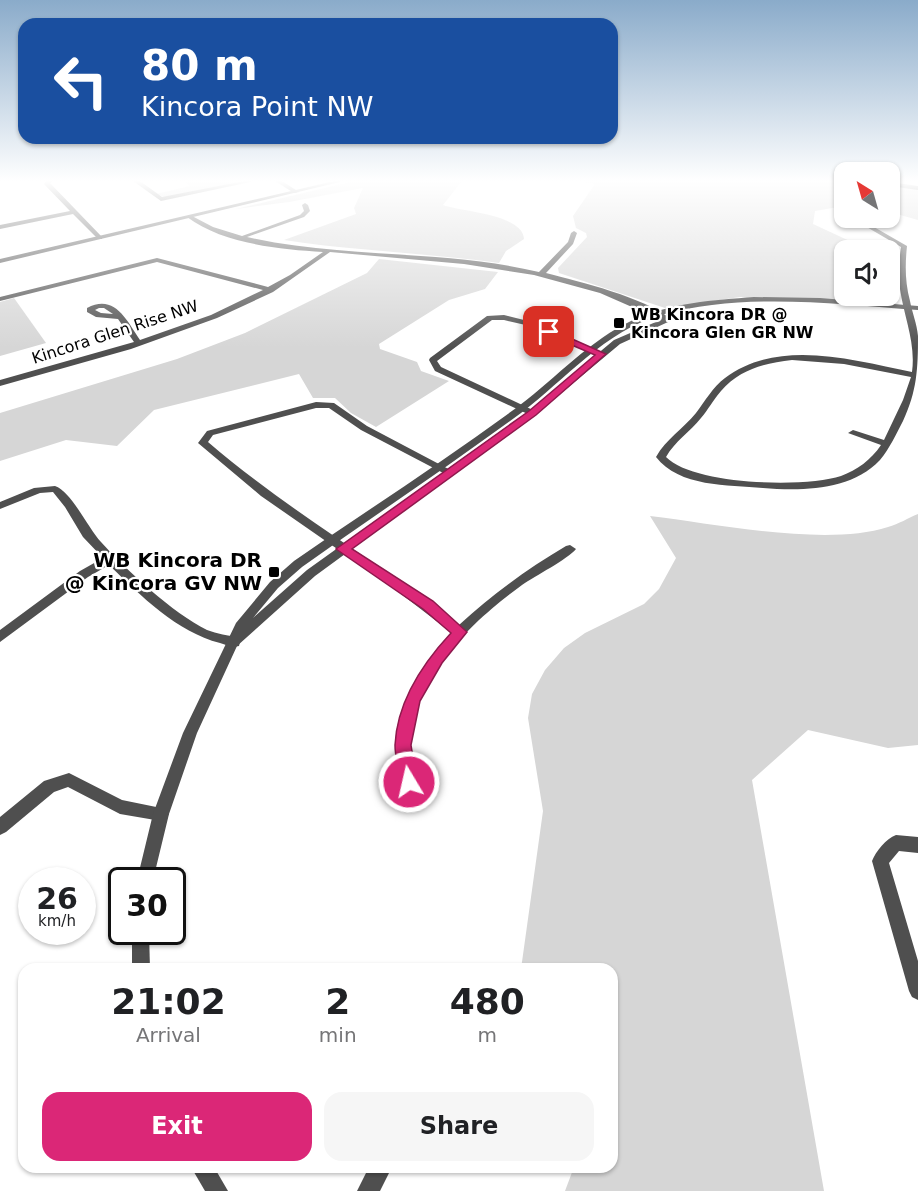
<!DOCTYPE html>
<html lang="en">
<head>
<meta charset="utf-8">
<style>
	body { margin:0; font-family:"DejaVu Sans",sans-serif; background:#f6f6f6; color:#202124; height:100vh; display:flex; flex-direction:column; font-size:22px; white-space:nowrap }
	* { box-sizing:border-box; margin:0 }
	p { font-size:20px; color:#757577 }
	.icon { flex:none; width:33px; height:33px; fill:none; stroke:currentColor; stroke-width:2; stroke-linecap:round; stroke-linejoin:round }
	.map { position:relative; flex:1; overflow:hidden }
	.drawer { position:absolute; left:18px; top:963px; width:600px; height:210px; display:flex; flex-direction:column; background:#fff; border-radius:18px; box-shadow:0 2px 4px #0004 }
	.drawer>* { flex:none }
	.hud { position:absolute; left:18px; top:18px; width:600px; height:126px; border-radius:18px; box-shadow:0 2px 4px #0004; background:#1a4fa0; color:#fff; overflow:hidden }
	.needle { width:39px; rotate:323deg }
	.tools { position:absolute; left:834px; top:162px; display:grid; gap:12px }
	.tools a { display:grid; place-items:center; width:66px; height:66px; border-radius:12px; background:#fff; box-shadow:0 2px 4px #0004; font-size:30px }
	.speed { position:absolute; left:18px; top:867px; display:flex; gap:12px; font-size:30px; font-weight:700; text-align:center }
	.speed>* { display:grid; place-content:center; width:78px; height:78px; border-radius:50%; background:#fff; box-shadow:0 2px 4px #0004; line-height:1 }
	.speed small { font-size:15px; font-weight:400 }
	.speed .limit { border:3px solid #111; border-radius:9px; background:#fff; color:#111 }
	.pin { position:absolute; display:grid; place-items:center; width:51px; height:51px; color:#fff; margin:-26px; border-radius:12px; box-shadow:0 3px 9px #0006 }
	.me { position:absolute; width:66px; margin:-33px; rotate:351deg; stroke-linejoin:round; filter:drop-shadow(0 0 4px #0008) }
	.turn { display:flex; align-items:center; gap:21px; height:126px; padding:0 24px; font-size:27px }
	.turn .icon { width:78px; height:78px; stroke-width:2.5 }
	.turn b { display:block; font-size:42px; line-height:51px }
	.eta { display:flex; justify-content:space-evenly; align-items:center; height:102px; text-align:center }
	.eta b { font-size:36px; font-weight:600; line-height:42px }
	.action { display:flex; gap:12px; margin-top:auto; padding:12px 24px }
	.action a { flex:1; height:69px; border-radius:18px; background:#db2777; color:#fff; font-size:24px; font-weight:600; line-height:69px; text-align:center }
	.action a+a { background:#f6f6f6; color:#202124 }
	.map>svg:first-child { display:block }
	.green { fill:#d6d6d6 }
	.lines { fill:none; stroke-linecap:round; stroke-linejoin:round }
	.minor { fill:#4f4f4f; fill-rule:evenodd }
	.tertiary { fill:#4f4f4f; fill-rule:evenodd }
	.secondary { fill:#1c1c1c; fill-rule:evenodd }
	.route { fill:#db2777; stroke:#8e194d; stroke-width:1.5 }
	.poi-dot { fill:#000; stroke:#fff; stroke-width:2 }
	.labels { text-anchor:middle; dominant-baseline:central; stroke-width:4.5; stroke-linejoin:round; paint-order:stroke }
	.far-poi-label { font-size:16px; font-weight:bold; fill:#000; stroke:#fff; text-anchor:start }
	.far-street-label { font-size:16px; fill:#000; stroke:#fff }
	.poi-label { font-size:20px; font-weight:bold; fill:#000; stroke:#fff; text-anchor:end }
</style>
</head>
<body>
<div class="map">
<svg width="918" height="1191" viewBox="0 0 918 1191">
	<rect width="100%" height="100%" fill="#fff"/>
	<g class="green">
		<polygon points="183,181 232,181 235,183 164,197 156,194 190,186"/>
		<path d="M354 181H462L443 205C462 212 523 214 524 239L506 251 499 263C428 253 355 251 284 240L356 214 354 208 363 188 289 202 236 209Z"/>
		<polygon points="576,181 844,182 844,206 815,211 813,224 854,243 853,250 844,250 844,296 849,296 849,301 740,297 665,308 559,273 558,268 587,237 586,233 576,228 573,216 595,184"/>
		<polygon points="890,186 918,189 918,220 890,212"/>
		<polygon points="379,259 498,272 485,289 449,300 379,344 380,349 417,362 421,371 449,381 376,427 351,413 335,398 313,398 299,374 154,410 117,446 66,440 0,461 0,413 177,359 245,333 367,273"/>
		<polygon points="14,298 46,343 0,356 0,302"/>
		<path d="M918 514V745L888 748 808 730 752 780 824 1191H565L574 1167H612V969H521L543 811 528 718 532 694 545 670 564 648 585 633 644 604 659 589 676 558 650 516C717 524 826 547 888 527 899 524 908 518 918 514Z"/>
	</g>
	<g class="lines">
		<g class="minor">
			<polygon points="46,181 54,181 50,183 102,237 102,239 98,239 73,214 0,229 0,225 70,211 44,184"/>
			<polygon points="133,181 140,181 162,197 244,181 255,181 161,201"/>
			<polygon points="275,181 282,181 299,192 294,193"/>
			<path d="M305 203 308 205 310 211 304 217 247 237C342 259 443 249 539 272L568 242 571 233 574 231 577 233 573 244 546 273C581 282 643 297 671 319L664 321 600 293 534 275 464 264 330 252 273 292 217 318 131 349 0 386V380L134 342 118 319 96 317 87 312V308C115 293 127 321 140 340L211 315 263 290 157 262 0 301V297L157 258 268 287 290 275 323 252C279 249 223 244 187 217L192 216 213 227 242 236 300 215 304 211 302 205ZM99 308H104L113 314 101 313 95 310Z"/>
			<path d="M867 223 907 246C905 265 905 282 910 301 912 312 917 324 918 336 918 369 917 391 903 421 896 434 890 448 880 460 851 491 801 491 763 488 728 485 679 487 656 457 666 439 683 429 696 413 705 401 713 387 725 378 779 338 852 360 912 372 916 343 904 317 900 289 898 275 899 261 901 247L865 226ZM792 360 844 364 911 377 903 400 884 440 853 430 848 433 881 445C871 460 857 470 841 476 805 488 693 485 666 457 675 441 690 432 701 418 708 410 713 400 721 391 740 369 765 363 792 360Z"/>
			<polygon points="504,315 536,323 605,354 598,356 530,326 504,320 492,320 437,361 441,367 535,411 537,413 532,416 435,371 429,360 430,358 487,316"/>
			<path d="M316 402 334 403 367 426 456 473 451 476 447 475 361 430 329 408H316L213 435 208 442C287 510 377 561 459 625 493 594 527 569 566 546L570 545 576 549C568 559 535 576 522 585 471 622 412 678 410 746 410 758 414 770 416 782L414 787 409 789 404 787C379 731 416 673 452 633L392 587 261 496 198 443 207 431Z"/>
			<path d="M55 486C71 491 88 528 101 542 127 571 173 613 207 630 217 634 228 635 239 638L240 642 239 646C232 648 227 645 220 643 177 632 141 596 109 565L88 577 0 642V630L80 571 103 558 83 537 65 507 53 492 40 493 0 509V502L34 488Z"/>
			<polygon points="69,773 122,800 166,809 169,814 166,819 161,821 120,814 68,787 54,792 6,832 0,835 0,817 44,781"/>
			<path d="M896 835 918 837V853L899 851 889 863 918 961V1000L912 997 909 991 872 861C876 851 886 839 896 835Z"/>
			<polygon points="369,1167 392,1167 380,1191 357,1191"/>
		</g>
		<g class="tertiary">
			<polygon points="334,181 344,181 0,263 0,259"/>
			<path d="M754 297 820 298 918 306V310C833 304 744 292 661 315 605 331 566 379 521 413 449 466 375 515 302 567L278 588 253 618 307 570 529 411 614 340 672 315 679 317 620 344 535 415 315 576 237 646 197 733 169 814 153 880H137L153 814 183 733 236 623 270 582 294 561C369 509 446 460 520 405 557 377 590 340 633 320 670 303 714 300 754 297Z"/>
			<polygon points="132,932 149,932 150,969 132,969"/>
			<polygon points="191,1167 214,1167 228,1191 205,1191"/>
		</g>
		<polygon class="secondary" points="890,182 918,186 918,190 890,186"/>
	</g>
	<linearGradient id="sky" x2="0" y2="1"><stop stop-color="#8aabca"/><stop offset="0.52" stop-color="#fff"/><stop offset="1" stop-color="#fff" stop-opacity="0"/></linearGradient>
	<rect width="918" height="348" fill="url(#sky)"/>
	<path class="route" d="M546 330H552L606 354 536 415 352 549 433 601 467 632 442 663 420 701 411 745 417 782 415 788 409 790 403 788 400 782C399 770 395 757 395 745 397 702 423 663 451 633L423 609 336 549 529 411 595 355 546 334Z"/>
	<g class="poi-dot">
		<rect x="613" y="317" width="12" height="12" rx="3"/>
		<rect x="268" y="566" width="12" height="12" rx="3"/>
	</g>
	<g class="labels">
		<g class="far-poi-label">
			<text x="631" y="314">WB Kincora DR @<tspan x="631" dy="18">Kincora Glen GR NW</tspan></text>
		</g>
		<g class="far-street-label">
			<text transform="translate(115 332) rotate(-18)">Kincora Glen Rise NW</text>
		</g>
		<g class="poi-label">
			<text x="262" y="560">WB Kincora DR<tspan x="262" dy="23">@ Kincora GV NW</tspan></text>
		</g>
	</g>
</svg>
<div class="tools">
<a><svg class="needle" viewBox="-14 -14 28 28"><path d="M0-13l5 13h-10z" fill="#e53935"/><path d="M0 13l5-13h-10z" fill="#757577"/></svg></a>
<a><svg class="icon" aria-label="sound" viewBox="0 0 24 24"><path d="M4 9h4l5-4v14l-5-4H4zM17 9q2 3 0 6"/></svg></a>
</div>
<div class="speed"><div>26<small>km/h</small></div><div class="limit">30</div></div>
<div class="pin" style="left:549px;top:332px;background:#d93025"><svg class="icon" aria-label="arrive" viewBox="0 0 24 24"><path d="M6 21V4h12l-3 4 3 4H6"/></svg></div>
<svg class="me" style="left:409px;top:782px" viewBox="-20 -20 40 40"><circle r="17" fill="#db2777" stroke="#fff" stroke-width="3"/><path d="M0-11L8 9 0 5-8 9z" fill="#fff"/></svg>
<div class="hud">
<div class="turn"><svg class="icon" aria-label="left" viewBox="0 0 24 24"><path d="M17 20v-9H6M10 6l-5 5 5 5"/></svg><div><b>80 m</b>Kincora Point NW</div></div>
</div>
<section class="drawer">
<div class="eta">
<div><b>21:02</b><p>Arrival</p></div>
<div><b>2</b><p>min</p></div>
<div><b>480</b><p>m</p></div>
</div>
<div class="action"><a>Exit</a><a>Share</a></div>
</section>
</div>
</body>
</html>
